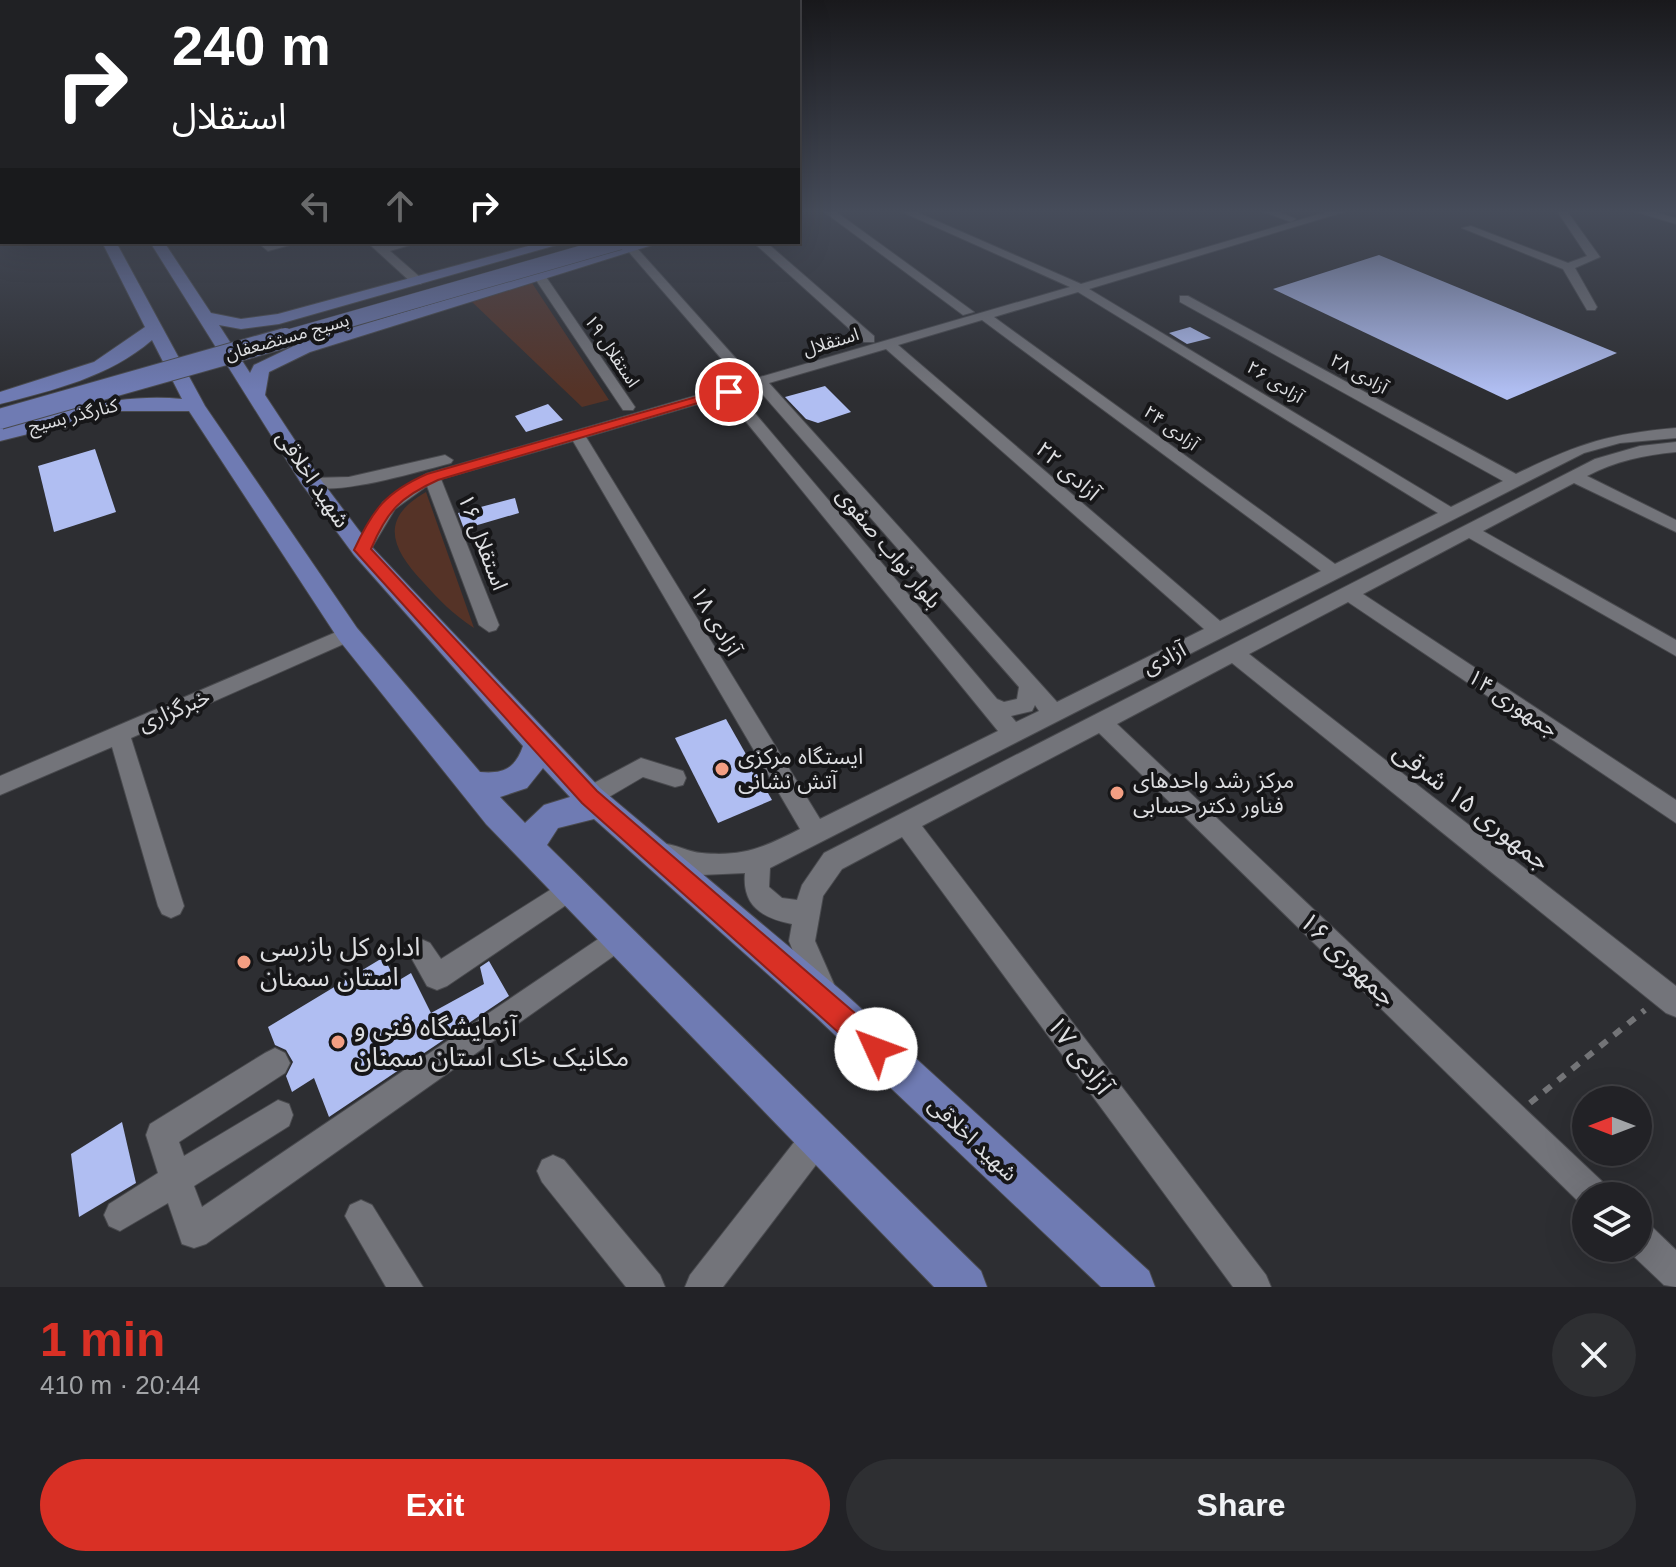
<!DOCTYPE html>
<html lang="en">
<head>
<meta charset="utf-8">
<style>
	body { margin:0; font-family:Helvetica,"Noto Sans Arabic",sans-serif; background:#2e2f32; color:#f1f3f6; height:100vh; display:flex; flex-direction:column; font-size:30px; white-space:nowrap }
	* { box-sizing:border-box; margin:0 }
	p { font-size:26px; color:#a2a4a7 }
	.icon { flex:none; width:44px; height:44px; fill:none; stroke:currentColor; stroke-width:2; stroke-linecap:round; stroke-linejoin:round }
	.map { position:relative; height:1287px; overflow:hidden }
	.drawer { display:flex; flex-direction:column; background:#222226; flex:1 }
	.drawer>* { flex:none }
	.banner { position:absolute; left:0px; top:0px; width:800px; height:244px; box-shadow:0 8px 32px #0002,0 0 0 2px #3f3f43; background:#202124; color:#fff; overflow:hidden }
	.needle { width:52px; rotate:270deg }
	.controls { position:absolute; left:1572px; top:1086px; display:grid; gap:16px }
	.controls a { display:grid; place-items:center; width:80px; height:80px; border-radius:50%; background:#222226; box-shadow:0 8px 32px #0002,0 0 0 2px #3f3f43; font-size:40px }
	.pin { position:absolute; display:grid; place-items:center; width:68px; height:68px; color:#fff; margin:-34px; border:4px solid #fff; border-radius:50%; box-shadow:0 2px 8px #0007 }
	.me { position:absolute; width:88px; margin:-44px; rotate:313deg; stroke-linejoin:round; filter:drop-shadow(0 0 6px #0008) }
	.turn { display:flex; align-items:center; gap:28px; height:168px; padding:0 40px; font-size:36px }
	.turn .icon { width:104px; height:104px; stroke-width:2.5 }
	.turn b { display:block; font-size:56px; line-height:68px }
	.lanes { display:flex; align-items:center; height:76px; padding:0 40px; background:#0003; justify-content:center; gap:40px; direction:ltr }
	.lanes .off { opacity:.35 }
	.round { display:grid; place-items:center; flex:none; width:84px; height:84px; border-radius:42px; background:#2e2f32 }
	.summary { display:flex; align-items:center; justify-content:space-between; height:136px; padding:0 40px }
	h1 { font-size:48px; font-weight:700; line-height:60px; color:#d93025 }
	.button { display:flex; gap:16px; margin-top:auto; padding:16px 40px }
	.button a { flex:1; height:92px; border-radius:48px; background:#d93025; color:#fff; font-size:32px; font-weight:700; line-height:92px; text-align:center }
	.button a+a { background:#2e2f32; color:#f1f3f6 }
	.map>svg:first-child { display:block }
	.green { fill:#553327 }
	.building { fill:#b0bef2 }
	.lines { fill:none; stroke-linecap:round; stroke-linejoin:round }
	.minor-casing { stroke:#494a4e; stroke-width:2 }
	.major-casing { stroke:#494a4e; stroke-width:2 }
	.path { stroke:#737477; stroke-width:6; stroke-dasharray:9 9; stroke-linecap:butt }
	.minor { fill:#73747a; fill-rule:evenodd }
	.major { fill:#6f7bb3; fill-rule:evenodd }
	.major-bridge-far1-casing { stroke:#494a4e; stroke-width:16; stroke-linecap:butt }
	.major-bridge-casing { stroke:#494a4e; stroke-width:22; stroke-linecap:butt }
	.major-bridge-far1 { stroke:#6f7bb3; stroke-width:15 }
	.major-bridge { stroke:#6f7bb3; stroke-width:20 }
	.route { fill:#d93025; stroke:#8d1f18; stroke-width:2 }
	.poi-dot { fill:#f39f83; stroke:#161618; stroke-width:3 }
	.labels { text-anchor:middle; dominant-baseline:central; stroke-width:8; stroke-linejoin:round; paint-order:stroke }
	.far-street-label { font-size:18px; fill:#dddee1; stroke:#161618 }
	.street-label { font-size:22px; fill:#dddee1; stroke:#161618 }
	.poi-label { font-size:22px; fill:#dddee1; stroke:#161618; text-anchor:start }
	.near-street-label { font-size:26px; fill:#dddee1; stroke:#161618 }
	.near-poi-label { font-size:26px; fill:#dddee1; stroke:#161618; text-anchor:start }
</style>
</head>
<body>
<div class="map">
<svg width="1676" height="1287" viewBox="0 0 1676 1287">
	<rect width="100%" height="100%" fill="#2d2e32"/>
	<g class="green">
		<polygon points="532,283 609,400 582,407 470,300"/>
		<path d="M426 492 474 628C454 615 439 600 423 582 392 549 378 519 426 492Z"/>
	</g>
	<g class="building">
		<polygon points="1379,255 1617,353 1507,400 1273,289"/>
		<polygon points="1190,327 1211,338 1187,344 1169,333"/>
		<polygon points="825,386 851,412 818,423 806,419 785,397"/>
		<polygon points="548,404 563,420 526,432 515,416"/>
		<polygon points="95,449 116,512 54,532 38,466"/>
		<polygon points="515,498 519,513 464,529 458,513"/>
		<polygon points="726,719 772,800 718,823 675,738"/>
		<polygon points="384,957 396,982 411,973 431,1013 484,984 480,967 489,961 509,996 329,1117 314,1078 292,1092 286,1076 293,1062 286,1050 275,1045 268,1027"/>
		<polygon points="122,1122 136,1183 79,1217 71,1154"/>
	</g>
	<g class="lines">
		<defs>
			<g id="minor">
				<polygon points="823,211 835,211 974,312 963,315"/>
				<path d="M900 211H914L1081 284 1330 211H1347L1089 289 1451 507 1503 481 1180 302V296H1188L1516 474C1578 444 1607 434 1676 428V438L1620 443 1584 453 770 868 769 887 782 898 797 900 802 885 824 853 1595 459 1640 446 1676 442V452C1644 455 1616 461 1587 476L1676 520V532L1574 483 1483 531 1676 640V656L1469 538 1363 594 1676 800V823L1348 602 1249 654 1676 986V1017L1666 1013 1232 663 1117 724 1606 1185 1611 1196H1586V1208L1584 1207 1099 733 922 826 1266 1275 1271 1287H1233L902 837 842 869 823 896 815 941 837 991 833 1001 823 1004 813 1001 789 941 792 924C762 918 742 906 745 873L701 875 652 861 649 853 652 845C669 839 685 852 702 853 743 857 765 847 800 829L573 441 441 479 499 625 496 630 489 632 479 625 427 486 395 509 368 554H356L353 550 383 502 426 474 1070 287ZM1078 292 1438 513 1335 564 994 317ZM982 320 1321 571 1220 621 898 345ZM886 349 1204 629 1057 702 769 383ZM756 387 1019 687 1017 699 1004 702 997 699 737 392ZM725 396 998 731 820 819 586 437ZM1035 705 1039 711 1016 722 1011 716 1032 711Z"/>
				<polygon points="1261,211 1277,211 1296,219 1291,222"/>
				<polygon points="1557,211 1567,211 1600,257 1575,268 1597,307 1595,310 1587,310 1563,269 1462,228 1471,226 1568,263 1587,256"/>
				<polygon points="1633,211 1651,211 1676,218 1676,224"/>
				<polygon points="257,242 301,242 268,251"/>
				<polygon points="367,242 380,242 384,246 420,242 390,251 421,278 421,284 413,284"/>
				<polygon points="753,242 766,242 874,336 874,342 864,342"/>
				<polygon points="628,247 636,247 749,373 749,379 739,379 628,251"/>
				<polygon points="536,274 544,274 635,407 633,410 623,410 534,277"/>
				<path d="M445 455 453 460 451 463C423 470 323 501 304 483L312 478 349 477Z"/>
				<polygon points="348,627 355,629 358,634 355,639 131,738 184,906 180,914 171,918 162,914 158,906 112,747 0,795 0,776"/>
				<polygon points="641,758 683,771 686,778 683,785 675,787 643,777 597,804 589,807 581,804 577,797 581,790"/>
				<polygon points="569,878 578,881 582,889 578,897 447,986 437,990 427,986 408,952 412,943 421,939 430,943 441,959"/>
				<polygon points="616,927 625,930 629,939 625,948 206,1244 194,1248 182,1244 168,1203 120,1231 109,1226 104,1215 109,1204 158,1173 146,1135 150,1124 265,1053 275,1048 285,1053 290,1063 285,1073 179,1142 184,1156 278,1100 289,1104 293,1115 289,1126 194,1186 202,1207"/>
				<polygon points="817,1123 828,1127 832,1138 828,1149 723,1287 685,1287 690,1275 806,1127"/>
				<polygon points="553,1155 564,1160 660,1275 665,1287 626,1287 542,1182 537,1171 542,1160"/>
				<polygon points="361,1200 372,1205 423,1287 386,1287 345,1216 350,1205"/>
				<polygon points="1638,1221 1650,1225 1676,1250 1676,1287 1664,1285 1626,1249 1638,1248"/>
			</g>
			<path id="major" d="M102 242H116L205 406 357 628 480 772C503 774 515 769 523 746L354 555 301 483 150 242H164L211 313 241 319 278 314 543 242H567L279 324 241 329 219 325 250 373 254 365 298 344 639 242H662L310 352 269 372 265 395 321 480 370 545 600 788 843 992 1149 1271 1155 1287H1101L817 1018 594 819 558 828 547 845 981 1271 987 1287H934L486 824 339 640 189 411H120L0 441V429C59 411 119 393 182 399L152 340C109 377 54 390 0 404V392L94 362 145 327ZM543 768 570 797 544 805 525 823 500 797 527 788Z"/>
		</defs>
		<use href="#minor" class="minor-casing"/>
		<use href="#major" class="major-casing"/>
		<polyline class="path" points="1530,1103 1645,1010"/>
		<use href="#minor" class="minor"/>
		<use href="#major" class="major"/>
		<defs>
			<polyline id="major-bridge-far1" points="278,340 620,242"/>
			<polyline id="major-bridge" points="0,419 285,338"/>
		</defs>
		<use href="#major-bridge-far1" class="major-bridge-far1-casing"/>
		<use href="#major-bridge" class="major-bridge-casing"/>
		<use href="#major-bridge-far1" class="major-bridge-far1"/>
		<use href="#major-bridge" class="major-bridge"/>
	</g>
	<linearGradient id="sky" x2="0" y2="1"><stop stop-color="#19191c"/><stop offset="0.54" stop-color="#464c5a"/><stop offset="1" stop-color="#464c5a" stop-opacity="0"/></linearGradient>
	<rect width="1676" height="391" fill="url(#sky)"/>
	<path class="route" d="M724 389 735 392 438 480C400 497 387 511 371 549L597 791 885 1039 889 1049 885 1058 876 1062 867 1058 582 803 354 550C373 509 386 492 427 474Z"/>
	<g class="poi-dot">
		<circle cx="722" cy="769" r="8"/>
		<circle cx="1117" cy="793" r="8"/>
		<circle cx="244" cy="962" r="8"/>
		<circle cx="338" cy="1042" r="8"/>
	</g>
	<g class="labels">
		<g class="far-street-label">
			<text transform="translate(287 337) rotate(-16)">بسیج مستضعفان</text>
			<text transform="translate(831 342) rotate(-17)">استقلال</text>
			<text transform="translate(612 351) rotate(56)">استقلال ۱۹</text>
			<text transform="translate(1359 374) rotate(29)">آزادی ۲۸</text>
			<text transform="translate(1275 382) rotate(32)">آزادی ۲۶</text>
			<text transform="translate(73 416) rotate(-14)">کنارگذر بسیج</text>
			<text transform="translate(1171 428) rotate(36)">آزادی ۲۴</text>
		</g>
		<g class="street-label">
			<text transform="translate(1068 471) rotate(41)">آزادی ۲۲</text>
			<text transform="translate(313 479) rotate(56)">شهید اخلاقی</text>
			<text transform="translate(483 542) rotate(69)">استقلال ۱۶</text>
			<text transform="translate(889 548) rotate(50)">بلوار نواب صفوی</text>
			<text transform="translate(716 621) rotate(59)">آزادی ۱۸</text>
			<text transform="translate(1164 658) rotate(-27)">آزادی</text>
			<text transform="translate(1513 703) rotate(34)">جمهوری ۱۴</text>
			<text transform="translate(174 710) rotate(-23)">خبرگزاری</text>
			<text transform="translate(973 1139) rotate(43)">شهید اخلاقی</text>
		</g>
		<g class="poi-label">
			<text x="738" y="756">ایستگاه مرکزی<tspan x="738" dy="25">آتش نشانی</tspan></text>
			<text x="1133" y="780">مرکز رشد واحدهای<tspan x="1133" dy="25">فناور دکتر حسابی</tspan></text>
		</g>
		<g class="near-street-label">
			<text transform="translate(1472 806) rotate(38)">جمهوری ۱۵ شرقی</text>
			<text transform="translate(1348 959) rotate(44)">جمهوری ۱۶</text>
			<text transform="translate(1080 1055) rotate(53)">آزادی ۱۷</text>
		</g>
		<g class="near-poi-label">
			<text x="260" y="947">اداره کل بازرسی<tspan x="260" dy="30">استان سمنان</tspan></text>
			<text x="354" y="1027">آزمایشگاه فنی و<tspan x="354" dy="30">مکانیک خاک استان سمنان</tspan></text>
		</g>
	</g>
</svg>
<div class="controls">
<a><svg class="needle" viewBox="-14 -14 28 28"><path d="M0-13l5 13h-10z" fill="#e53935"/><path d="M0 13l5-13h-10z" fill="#a2a4a7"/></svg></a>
<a><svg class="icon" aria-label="layers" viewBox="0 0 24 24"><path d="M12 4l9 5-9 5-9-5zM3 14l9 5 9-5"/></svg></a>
</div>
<div class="pin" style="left:729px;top:392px;background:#d93025"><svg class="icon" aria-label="arrive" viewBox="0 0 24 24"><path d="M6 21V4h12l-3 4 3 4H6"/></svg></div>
<svg class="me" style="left:876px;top:1049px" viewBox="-20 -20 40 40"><circle r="19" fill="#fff"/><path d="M0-13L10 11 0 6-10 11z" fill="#d93025"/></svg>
<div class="banner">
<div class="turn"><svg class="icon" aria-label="right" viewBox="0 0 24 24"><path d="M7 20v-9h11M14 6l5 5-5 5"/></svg><div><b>240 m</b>استقلال</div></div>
<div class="lanes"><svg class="icon off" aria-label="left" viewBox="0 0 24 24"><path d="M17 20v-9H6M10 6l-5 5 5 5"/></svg><svg class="icon off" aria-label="ahead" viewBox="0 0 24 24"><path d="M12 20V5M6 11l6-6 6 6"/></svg><svg class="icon" aria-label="right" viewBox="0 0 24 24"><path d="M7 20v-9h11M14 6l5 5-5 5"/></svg></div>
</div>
</div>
<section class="drawer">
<div class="summary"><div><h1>1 min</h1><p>410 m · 20:44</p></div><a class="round"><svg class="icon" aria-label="close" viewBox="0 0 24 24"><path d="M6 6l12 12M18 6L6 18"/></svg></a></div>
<div class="button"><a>Exit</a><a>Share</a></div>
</section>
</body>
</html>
